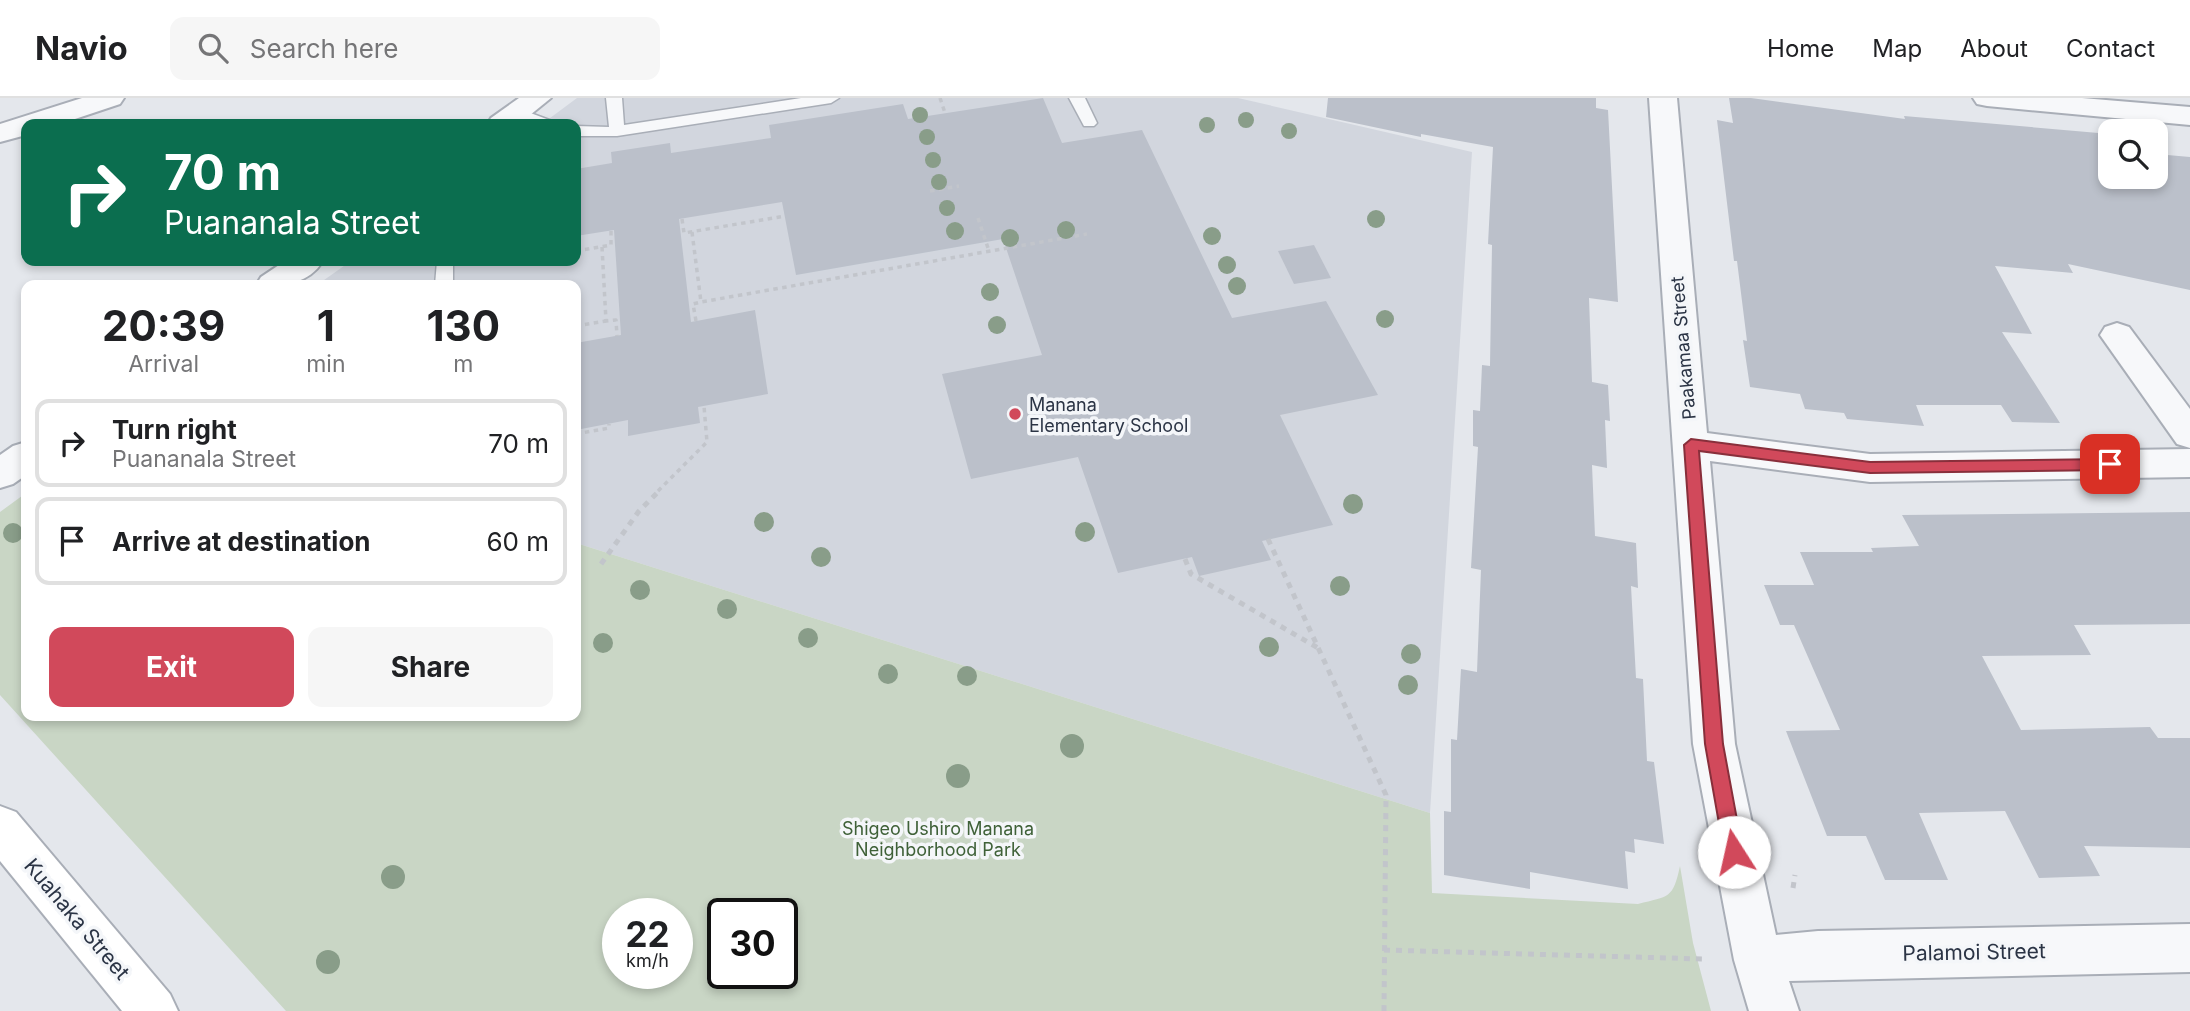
<!DOCTYPE html>
<html lang="en">
<head>
<meta charset="utf-8">
<style>
	body { margin:0; font-family:Inter,sans-serif; background:#f6f6f6; color:#202124; height:100vh; display:flex; flex-direction:column; font-size:26px; white-space:nowrap }
	* { box-sizing:border-box; margin:0 }
	p { font-size:23px; color:#757577 }
	.icon { flex:none; width:38px; height:38px; fill:none; stroke:currentColor; stroke-width:2; stroke-linecap:round; stroke-linejoin:round }
	.map { position:relative; flex:1; overflow:hidden }
	.side { position:absolute; left:21px; top:182px; width:560px; height:441px; display:flex; flex-direction:column; background:#fff; border-radius:14px; box-shadow:0 4px 10px #0003 }
	.side>* { flex:none }
	.guide { position:absolute; left:21px; top:21px; width:560px; height:147px; border-radius:14px; box-shadow:0 4px 10px #0003; background:#0b6e4f; color:#fff; overflow:hidden }
	.buttons { position:absolute; left:2098px; top:21px; display:grid; gap:14px }
	.buttons a { display:grid; place-items:center; width:70px; height:70px; border-radius:14px; background:#fff; box-shadow:0 4px 10px #0003; font-size:35px }
	.speed { position:absolute; left:602px; top:800px; display:flex; gap:14px; font-size:35px; font-weight:700; text-align:center }
	.speed>* { display:grid; place-content:center; width:91px; height:91px; border-radius:50%; background:#fff; box-shadow:0 4px 10px #0003; line-height:1 }
	.speed small { font-size:18px; font-weight:400 }
	.speed .limit { border:4px solid #111; border-radius:10px; background:#fff; color:#111 }
	.pin { position:absolute; display:grid; place-items:center; width:60px; height:60px; color:#fff; margin:-30px; border-radius:14px; box-shadow:0 4px 10px #0006 }
	.me { position:absolute; width:77px; margin:-38px; rotate:350deg; stroke-linejoin:round; filter:drop-shadow(0 0 5px #0008) }
	.turn { display:flex; align-items:center; gap:24px; height:147px; padding:0 28px; font-size:32px }
	.turn .icon { width:91px; height:91px; stroke-width:2.5 }
	.turn b { display:block; font-size:49px; line-height:60px }
	.eta { display:flex; justify-content:space-evenly; align-items:center; height:119px; text-align:center }
	.eta b { font-size:42px; font-weight:700; line-height:49px }
	.primary-button { display:flex; gap:14px; margin-top:auto; padding:14px 28px }
	.primary-button a { flex:1; height:80px; border-radius:14px; background:#d1495b; color:#fff; font-size:28px; font-weight:700; line-height:80px; text-align:center }
	.primary-button a+a { background:#f6f6f6; color:#202124 }
	ul { padding:0; list-style:none }
	li { display:flex; align-items:center; gap:21px; height:88px; margin:0 14px 10px; padding:0 14px; border:4px solid #e0e0e0; border-radius:14px }
	li div { flex:1 }
	li b { display:block; font-size:26px }
	li em { font-style:normal }
	header { display:flex; align-items:center; gap:42px; box-sizing:border-box; height:98px; padding:0 35px; background:#fff; border-bottom:2px solid #e0e0e0 }
	header strong { font-size:33px }
	nav { display:flex; gap:38px; margin-inline-start:auto; font-size:24px }
	.search { width:490px; height:63px; background:#f6f6f6; display:flex; align-items:center; gap:18px; box-sizing:border-box; padding:0 24px; border-radius:14px; color:#757577; font-size:26px }
	.map>svg:first-child { display:block }
	.built { fill:#d2d6de }
	.green { fill:#c9d6c5; fill-rule:evenodd }
	.building { fill:#bbc0ca }
	.lines { fill:none; stroke-linecap:round; stroke-linejoin:round }
	.lane-casing { stroke:#a9aeb7; stroke-width:3 }
	.street-casing { stroke:#a9aeb7; stroke-width:4 }
	.secondary-casing { stroke:#a9aeb7; stroke-width:4 }
	.path-far1 { stroke:#c2c5cb; stroke-width:3.5; stroke-dasharray:4.5 4.5; stroke-linecap:butt }
	.path { stroke:#c2c5cb; stroke-width:5; stroke-dasharray:6 6; stroke-linecap:butt }
	.lane { fill:#f7f8fa; fill-rule:evenodd }
	.street { fill:#f7f8fa; fill-rule:evenodd }
	.secondary { fill:#fff; fill-rule:evenodd }
	.tree { fill:#899d89 }
	.route { fill:#d1495b; stroke:#882f3b; stroke-width:2 }
	.poi-dot { fill:#d1495b; stroke:#f4f6f9; stroke-width:2.5 }
	.labels { text-anchor:middle; dominant-baseline:central; stroke-width:7; stroke-linejoin:round; paint-order:stroke }
	.street-label { font-size:18px; fill:#2b3445; stroke:#f4f6f9 }
	.poi-label { font-size:18px; fill:#2b3445; stroke:#f4f6f9; text-anchor:start }
	.park-label { font-size:18px; fill:#3f6138; stroke:#f4f6f9 }
	.near-street-label { font-size:21px; fill:#2b3445; stroke:#f4f6f9 }
</style>
</head>
<body>
<header>
<strong>Navio</strong>
<div class="search"><svg class="icon" aria-label="search" viewBox="0 0 24 24"><circle cx="10" cy="10" r="6"/><path d="M15 15l6 6"/></svg>Search here</div>
<nav><a>Home</a><a>Map</a><a>About</a><a>Contact</a></nav>
</header>
<div class="map">
<svg width="2190" height="913" viewBox="0 0 2190 913">
	<rect width="100%" height="100%" fill="#e4e7ec"/>
	<polygon class="built" points="577,0 1238,0 1472,54 1430,715 576,445 576,187 317,187 351,163 576,163 576,26 542,26"/>
	<path class="green" d="M26 395V618H576V445L1430 715 1432 795 1638 806C1669 798 1673 801 1680 768L1693 845 1711 913H286L0 597V414ZM618 816H677V875H618ZM723 816H782V875H723Z"/>
	<g class="building">
		<polygon points="1043,0 1062,45 1142,32 1232,220 1326,203 1378,297 1280,317 1333,427 1262,443 1271,462 1199,478 1192,459 1118,475 1078,359 971,381 942,276 1042,257 1003,141 796,177 782,104 679,121 691,224 755,212 768,296 698,309 700,325 628,338 628,322 576,332 576,245 621,237 614,132 576,138 576,71 612,65 611,54 670,45 671,55 771,40 769,27 903,6 908,21"/>
		<polygon points="1328,0 1596,0 1596,10 1608,12 1618,204 1589,200 1592,284 1608,287 1610,323 1605,322 1607,370 1592,367 1595,438 1636,445 1638,490 1631,488 1636,580 1643,581 1647,663 1654,664 1664,746 1634,741 1635,755 1625,753 1628,791 1530,774 1530,791 1444,777 1444,713 1451,714 1451,641 1457,642 1461,571 1477,574 1481,472 1471,470 1478,349 1473,348 1473,312 1480,313 1482,267 1490,268 1492,147 1488,146 1493,49 1421,36 1421,39 1326,19"/>
		<polygon points="1729,0 1751,0 1905,21 1904,18 2110,36 2110,79 2156,79 2156,56 2190,59 2190,192 2068,166 2073,175 1995,168 2032,236 2002,234 2060,325 2012,324 2001,307 1916,307 1924,328 1847,321 1844,315 1805,311 1800,296 1750,289 1743,242 1747,243 1737,163 1734,163 1717,22 1733,25"/>
		<polygon points="1314,147 1331,180 1294,186 1278,153"/>
		<polygon points="2190,414 2190,526 2074,527 2091,557 1982,558 2021,632 2150,629 2158,640 2190,640 2190,750 2084,748 2100,778 2039,780 2005,713 1919,715 1948,782 1885,782 1866,738 1827,738 1786,633 1840,632 1794,527 1780,527 1764,487 1814,487 1800,454 1873,454 1871,450 1919,448 1902,417"/>
	</g>
	<g class="lines">
		<defs>
			<g id="lane">
				<polygon points="606,0 622,0 624,27 801,0 839,0 831,5 617,38 576,38 576,28 609,29"/>
				<polygon points="1069,0 1085,0 1097,25 1094,28 1084,28"/>
				<path d="M517 10 552 23 554 26C538 27 521 26 509 15Z"/>
				<polygon points="437,163 453,163 453,187 435,187"/>
			</g>
			<g id="street">
				<polygon points="82,0 124,0 120,6 60,26 26,26 26,37 0,44 0,26"/>
				<polygon points="519,0 551,0 519,26 487,26 491,20"/>
				<polygon points="1649,0 1677,0 1707,335 1870,356 2190,351 2190,379 1870,384 1710,363 1735,646 1776,837 1818,833 2190,826 2190,874 1789,883 1799,913 1749,913 1734,862 1693,646"/>
				<polygon points="1973,0 2082,0 2190,9 2190,27 1987,8 1977,6"/>
				<path d="M285 163H323C307 188 283 187 256 187L261 179Z"/>
				<polygon points="2117,225 2129,229 2190,311 2190,350 2177,346 2100,237 2105,229"/>
				<polygon points="26,344 26,377 13,386 0,390 0,357 13,348"/>
			</g>
			<polygon id="secondary" points="0,708 16,714 170,896 178,913 122,913 0,763"/>
		</defs>
		<use href="#lane" class="lane-casing"/>
		<use href="#street" class="street-casing"/>
		<use href="#secondary" class="secondary-casing"/>
		<g class="path-far1">
			<polyline points="940,0 945,15"/>
			<polyline points="930,93 959,88"/>
			<polyline points="978,120 989,153"/>
			<polyline points="682,121 684,135 785,118"/>
			<polyline points="692,134 701,204 1087,136"/>
			<polyline points="602,149 606,223 616,222 617,238"/>
			<polyline points="576,153 611,147 611,133"/>
			<polyline points="503,163 518,163"/>
			<polyline points="696,223 693,206 701,204"/>
			<polyline points="576,228 606,223"/>
			<polyline points="576,336 609,330 609,326"/>
			<polyline points="658,393 707,344 704,308"/>
		</g>
		<g class="path">
			<polyline points="1268,441 1386,697 1384,913"/>
			<polyline points="1185,461 1191,476 1318,550"/>
			<polyline points="601,466 639,413 660,392"/>
			<polyline points="1793,790 1795,777"/>
			<polyline points="1384,852 1703,861"/>
		</g>
		<use href="#lane" class="lane"/>
		<use href="#street" class="street"/>
		<use href="#secondary" class="secondary"/>
	</g>
	<g class="tree">
		<circle cx="920" cy="17" r="8"/>
		<circle cx="1246" cy="22" r="8"/>
		<circle cx="1207" cy="27" r="8"/>
		<circle cx="1289" cy="33" r="8"/>
		<circle cx="927" cy="39" r="8"/>
		<circle cx="933" cy="62" r="8"/>
		<circle cx="939" cy="84" r="8"/>
		<circle cx="947" cy="110" r="8"/>
		<circle cx="1376" cy="121" r="9"/>
		<circle cx="1066" cy="132" r="9"/>
		<circle cx="955" cy="133" r="9"/>
		<circle cx="1212" cy="138" r="9"/>
		<circle cx="1010" cy="140" r="9"/>
		<circle cx="1227" cy="167" r="9"/>
		<circle cx="1237" cy="188" r="9"/>
		<circle cx="990" cy="194" r="9"/>
		<circle cx="1385" cy="221" r="9"/>
		<circle cx="997" cy="227" r="9"/>
		<circle cx="1353" cy="406" r="10"/>
		<circle cx="764" cy="424" r="10"/>
		<circle cx="1085" cy="434" r="10"/>
		<circle cx="13" cy="435" r="10"/>
		<circle cx="821" cy="459" r="10"/>
		<circle cx="1340" cy="488" r="10"/>
		<circle cx="640" cy="492" r="10"/>
		<circle cx="727" cy="511" r="10"/>
		<circle cx="808" cy="540" r="10"/>
		<circle cx="603" cy="545" r="10"/>
		<circle cx="1269" cy="549" r="10"/>
		<circle cx="1411" cy="556" r="10"/>
		<circle cx="888" cy="576" r="10"/>
		<circle cx="967" cy="578" r="10"/>
		<circle cx="1408" cy="587" r="10"/>
		<circle cx="1072" cy="648" r="12"/>
		<circle cx="958" cy="678" r="12"/>
		<circle cx="393" cy="779" r="12"/>
		<circle cx="328" cy="864" r="12"/>
	</g>
	<polygon class="route" points="1691,341 1870,364 2110,361 2118,366 2110,372 1870,375 1699,353 1723,646 1743,754 1740,760 1734,763 1727,760 1724,754 1705,646 1684,347"/>
	<circle class="poi-dot" cx="1015" cy="316" r="7"/>
	<g class="labels">
		<g class="street-label">
			<text transform="translate(1683 250) rotate(-95)">Paakamaa Street</text>
		</g>
		<g class="poi-label">
			<text x="1029" y="306">Manana<tspan x="1029" dy="21">Elementary School</tspan></text>
		</g>
		<g class="park-label">
			<text x="938" y="730">Shigeo Ushiro Manana<tspan x="938" dy="21">Neighborhood Park</tspan></text>
		</g>
		<g class="near-street-label">
			<text transform="translate(77 821) rotate(50)">Kuahaka Street</text>
			<text transform="translate(1974 854) rotate(-1)">Palamoi Street</text>
		</g>
	</g>
</svg>
<div class="buttons">
<a><svg class="icon" aria-label="search" viewBox="0 0 24 24"><circle cx="10" cy="10" r="6"/><path d="M15 15l6 6"/></svg></a>
</div>
<div class="speed"><div>22<small>km/h</small></div><div class="limit">30</div></div>
<div class="pin" style="left:2110px;top:366px;background:#d93025"><svg class="icon" aria-label="arrive" viewBox="0 0 24 24"><path d="M6 21V4h12l-3 4 3 4H6"/></svg></div>
<svg class="me" style="left:1734px;top:754px" viewBox="-20 -20 40 40"><circle r="19" fill="#fff"/><path d="M0-13L10 11 0 6-10 11z" fill="#d1495b"/></svg>
<div class="guide">
<div class="turn"><svg class="icon" aria-label="right" viewBox="0 0 24 24"><path d="M7 20v-9h11M14 6l5 5-5 5"/></svg><div><b>70 m</b>Puananala Street</div></div>
</div>
<section class="side">
<div class="eta">
<div><b>20:39</b><p>Arrival</p></div>
<div><b>1</b><p>min</p></div>
<div><b>130</b><p>m</p></div>
</div>
<ul>
<li><svg class="icon" aria-label="right" viewBox="0 0 24 24"><path d="M7 20v-9h11M14 6l5 5-5 5"/></svg><div><b>Turn right</b><p>Puananala Street</p></div><em>70 m</em></li>
<li><svg class="icon" aria-label="arrive" viewBox="0 0 24 24"><path d="M6 21V4h12l-3 4 3 4H6"/></svg><div><b>Arrive at destination</b></div><em>60 m</em></li>
</ul>
<div class="primary-button"><a>Exit</a><a>Share</a></div>
</section>
</div>
</body>
</html>
